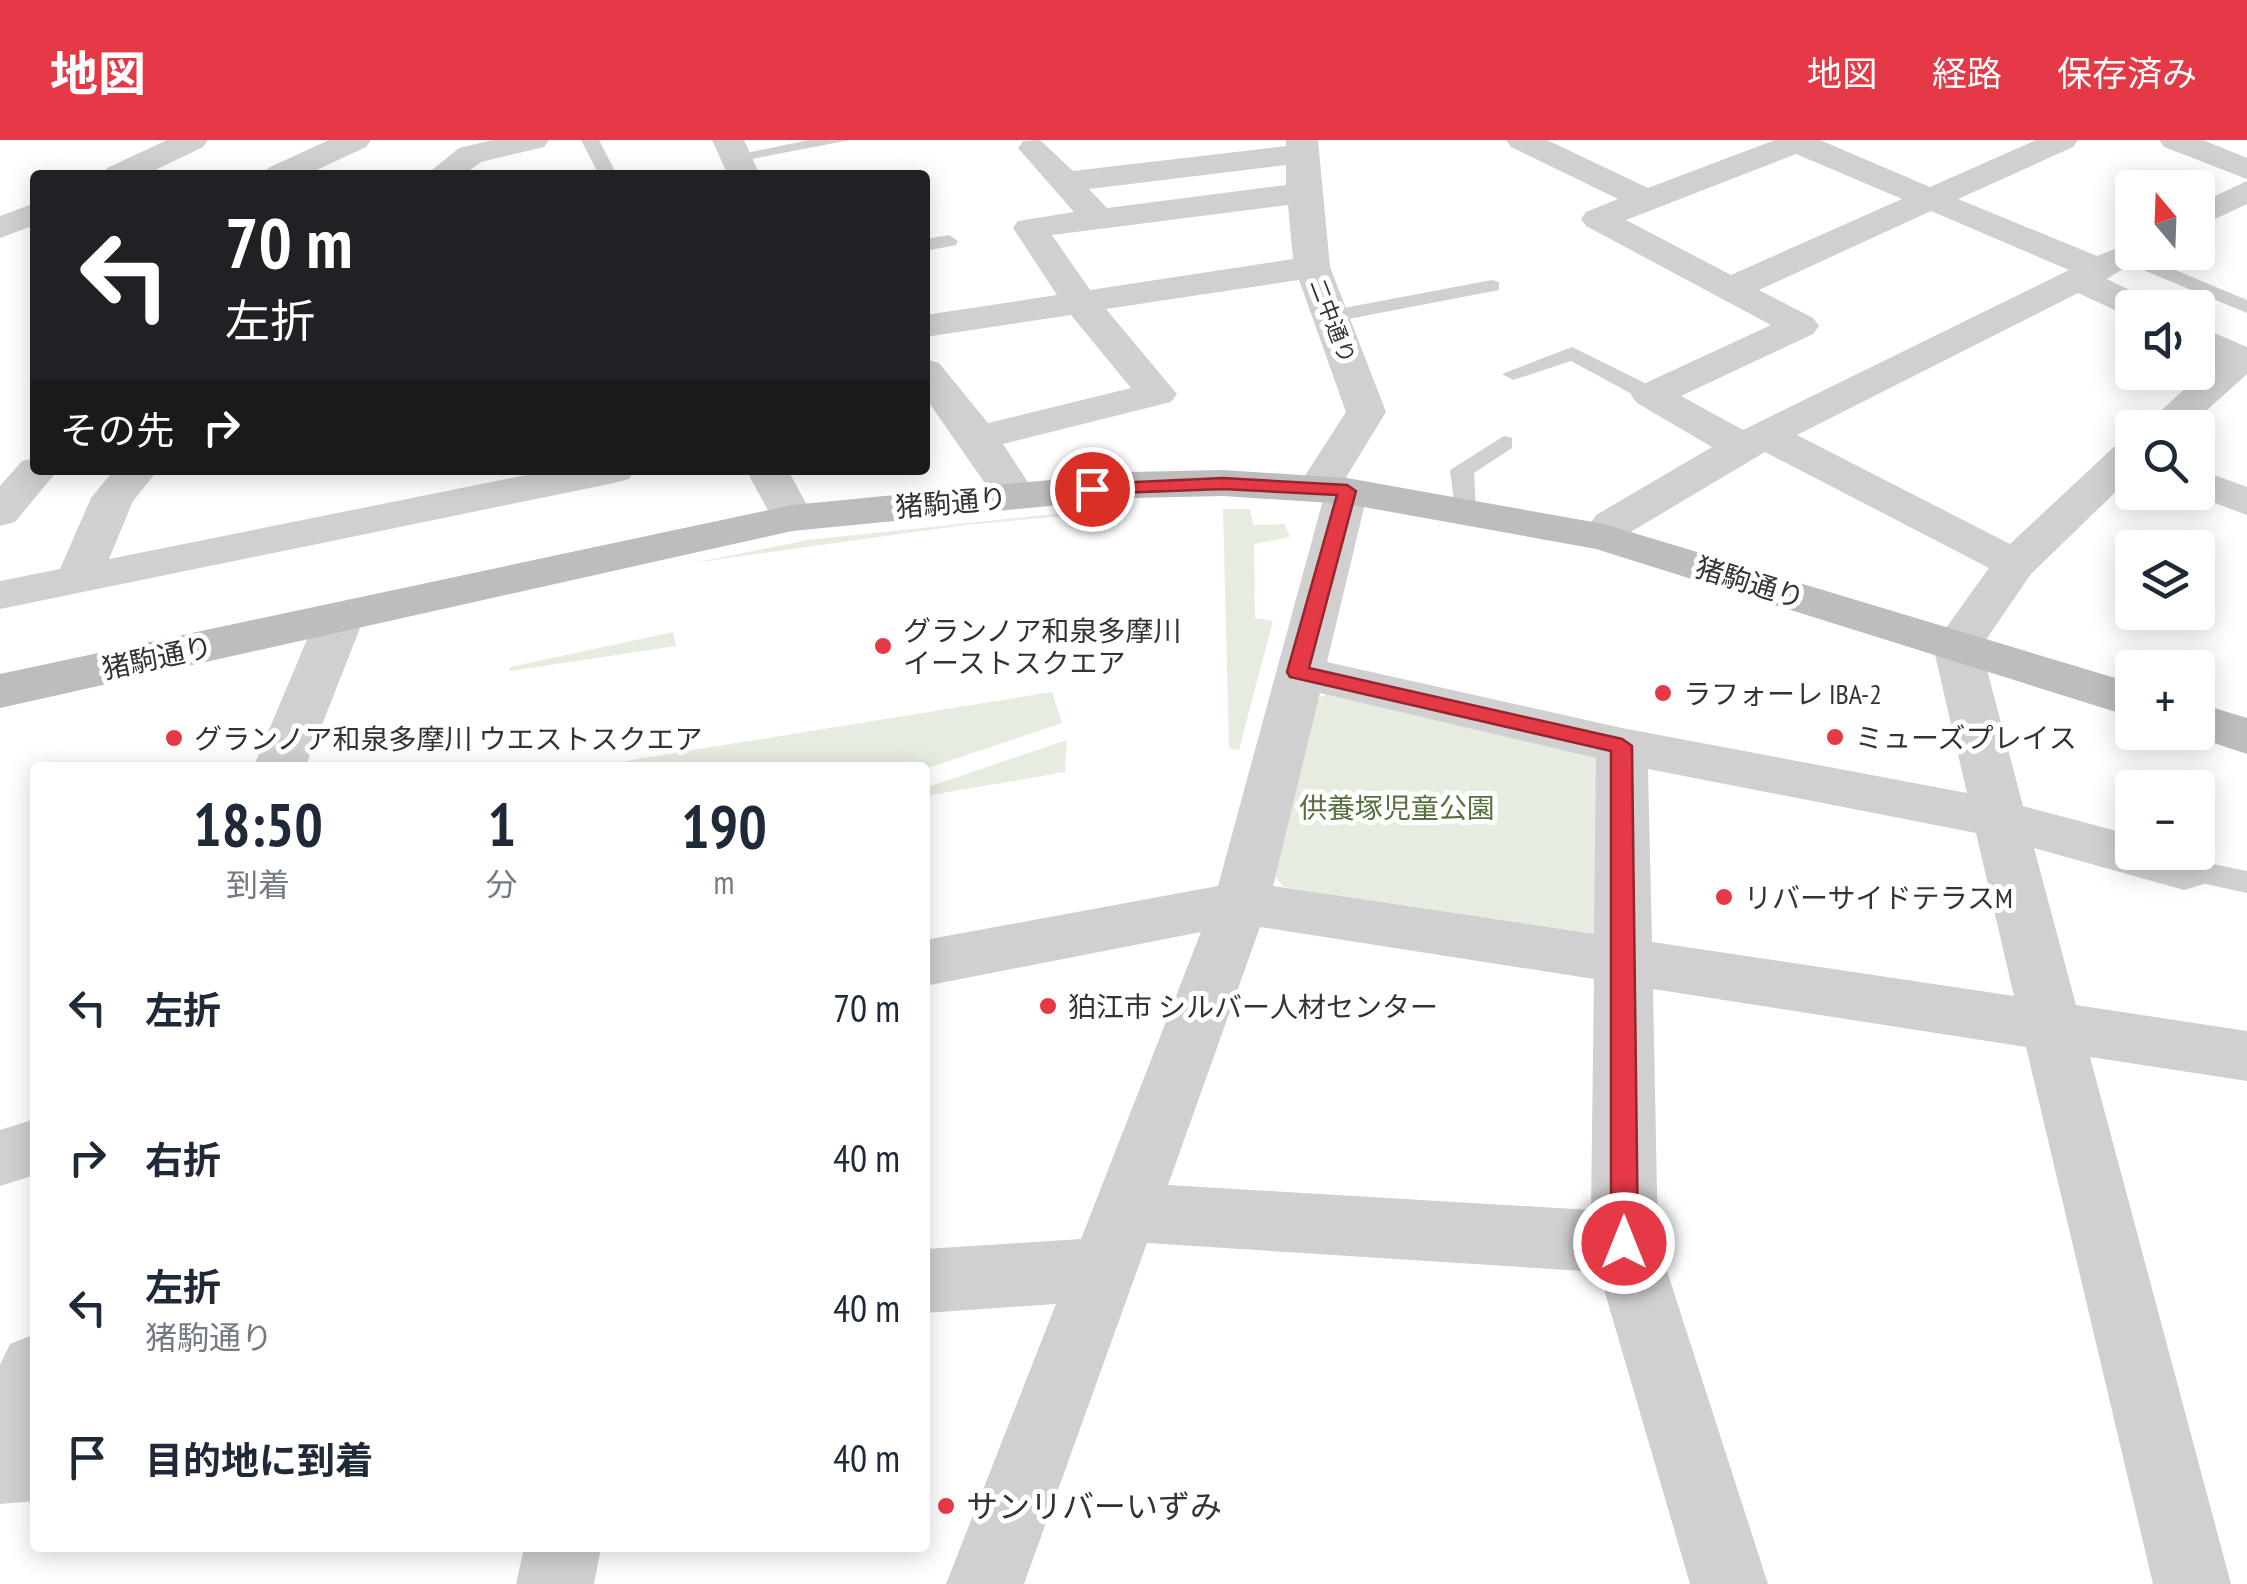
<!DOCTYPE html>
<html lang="ja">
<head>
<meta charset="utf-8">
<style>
	body { margin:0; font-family:"PT Sans Narrow","Noto Sans JP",sans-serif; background:#f2f2f3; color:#1f2937; height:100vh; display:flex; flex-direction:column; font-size:38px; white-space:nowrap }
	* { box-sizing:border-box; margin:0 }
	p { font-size:32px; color:#747a83 }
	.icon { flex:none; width:55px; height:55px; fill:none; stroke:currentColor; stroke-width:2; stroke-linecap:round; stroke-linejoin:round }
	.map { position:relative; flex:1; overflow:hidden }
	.sheet { position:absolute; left:30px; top:622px; width:900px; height:790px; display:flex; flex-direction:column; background:#fff; border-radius:10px; box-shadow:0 5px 25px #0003 }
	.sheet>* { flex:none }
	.banner { position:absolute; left:30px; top:30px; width:900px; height:305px; border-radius:10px; box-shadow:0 5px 25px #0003; background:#202124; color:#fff; overflow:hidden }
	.needle { width:65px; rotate:341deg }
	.buttons { position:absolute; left:2115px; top:30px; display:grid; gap:20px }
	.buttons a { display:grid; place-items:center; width:100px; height:100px; border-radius:10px; background:#fff; box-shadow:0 5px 25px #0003; font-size:50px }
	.pin { position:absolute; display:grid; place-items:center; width:85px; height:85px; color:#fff; margin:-42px; border:5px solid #fff; border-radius:50%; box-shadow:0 2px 10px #0007 }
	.me { position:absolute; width:110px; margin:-55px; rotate:0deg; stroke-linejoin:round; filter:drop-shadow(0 0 8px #0008) }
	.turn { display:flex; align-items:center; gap:35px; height:210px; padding:0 30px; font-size:45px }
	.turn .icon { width:130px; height:130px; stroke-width:2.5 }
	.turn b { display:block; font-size:70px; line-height:85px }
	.then { display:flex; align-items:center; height:95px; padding:0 30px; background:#0003; gap:20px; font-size:38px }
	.eta { display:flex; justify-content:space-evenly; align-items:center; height:170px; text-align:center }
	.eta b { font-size:60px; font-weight:800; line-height:70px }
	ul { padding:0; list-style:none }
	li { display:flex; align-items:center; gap:30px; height:150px; padding:0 30px }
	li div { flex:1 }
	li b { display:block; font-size:38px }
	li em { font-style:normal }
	header { display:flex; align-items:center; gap:60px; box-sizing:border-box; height:140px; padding:0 50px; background:#e63946; color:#fff }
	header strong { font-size:48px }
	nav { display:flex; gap:55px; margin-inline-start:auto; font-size:35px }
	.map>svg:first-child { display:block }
	.green { fill:#e6ecdf }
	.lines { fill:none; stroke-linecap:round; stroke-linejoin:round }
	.lane { fill:#d0d0d0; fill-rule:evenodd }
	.street { fill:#d0d0d0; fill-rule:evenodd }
	.secondary { fill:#bdbdbd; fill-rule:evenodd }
	.route { fill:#e63946; stroke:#96252e; stroke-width:2.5 }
	.poi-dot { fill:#e63946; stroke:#fff; stroke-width:4 }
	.labels { text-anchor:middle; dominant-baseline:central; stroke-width:10; stroke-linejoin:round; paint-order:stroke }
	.far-street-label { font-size:22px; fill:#333; stroke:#fff }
	.street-label { font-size:28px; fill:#333; stroke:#fff }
	.poi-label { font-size:28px; fill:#333; stroke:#fff; text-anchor:start }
	.park-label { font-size:28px; fill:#56703f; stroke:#fff }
	.near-poi-label { font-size:32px; fill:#333; stroke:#fff; text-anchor:start }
</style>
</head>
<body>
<header>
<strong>地図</strong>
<nav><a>地図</a><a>経路</a><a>保存済み</a></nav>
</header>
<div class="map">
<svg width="2247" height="1444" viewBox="0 0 2247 1444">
	<rect width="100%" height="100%" fill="#fff"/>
	<g class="green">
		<polygon points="1223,369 1250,369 1253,385 1284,384 1290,397 1254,404 1255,478 1273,481 1239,610 1229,608"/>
		<polygon points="1064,373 1064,376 965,385 693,423 808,400"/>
		<polygon points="673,492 676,506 510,531 510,527"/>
		<polygon points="1052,552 1062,583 925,629 588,627"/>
		<polygon points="1330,553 1597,607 1608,792 1588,800 1284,747 1267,728 1309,562"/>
		<polygon points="1067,600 1065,632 925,656 925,648"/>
	</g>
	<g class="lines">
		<g class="lane">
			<polygon points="581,0 599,0 617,35 599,35"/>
			<polygon points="809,0 850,0 736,22 727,17"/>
			<polygon points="949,95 958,101 956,105 925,111 925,99"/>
			<polygon points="2119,112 2132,112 2247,160 2247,173 2119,120"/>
			<polygon points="1492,140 1499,142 1499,150 1333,182 1323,176 1333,170"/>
			<polygon points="1572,207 1659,250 1662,255 1659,260 1643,260 1571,221 1513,240 1502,234"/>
			<polygon points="1504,296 1512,298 1512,308 1474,333 1476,371 1472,376 1456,376 1450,330"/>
			<polygon points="2184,718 2247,731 2247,753 2173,737 2169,729 2173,721"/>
			<polygon points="35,1321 35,1361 0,1364 0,1322"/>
		</g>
		<g class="street">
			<polygon points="167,0 208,0 203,7 145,35 103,35 107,28"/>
			<polygon points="329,0 371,0 366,7 306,35 264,35 268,28"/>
			<polygon points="493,0 549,0 544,7 481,22 463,35 426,35 459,8"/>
			<polygon points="712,0 744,0 760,35 728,35"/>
			<path d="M1040 0 1073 31 1286 6V0H1318L1330 127 1386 272 1345 339 1362 342 1368 351 1327 522 1622 588 1967 653 1933 506 1989 428 1765 312 1629 393 1620 406 1604 410 1588 406 1582 397 1596 375 1712 307 1637 263 1631 255 1637 247 1771 185 1586 86 1581 79 1586 72 1618 59 1511 7 1506 0H1547L1648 48 1775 0H1820L1930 47 2036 0H2078L2073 7 1958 59 2097 116 2132 102V112H2149L2107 139 2150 160 2155 168H2132V178L2078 153 1797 295 2010 404 2117 304 2132 301V336L2031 434 1981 507 2023 666 2132 695V712L2204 714 2212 729 2204 744 2184 750 2034 708 2076 865 2247 891V941L2090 917 2231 1444H2153L2026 907 1653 849 1658 1103 1768 1444H1690L1599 1132 1147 1103 1024 1444H946L1056 1164 925 1173V1109L1081 1099 1201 792 925 846V800L1218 746 1323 360 1303 357 1297 348 1346 272 1299 140 1106 169 1177 254 1171 262 1003 304 1037 356 1030 365 1015 369 1000 365 925 257V219L939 223 988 283 1131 248 1071 175 925 197V175L1057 155 1013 88 1018 81 1074 72 1018 8 1023 1ZM1796 14 1902 59 1731 135 1626 80ZM1286 25V45L1107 68 1089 49ZM1288 65 1293 119 1090 150 1052 95ZM1931 71 2069 130 1743 290 1681 256 1813 194 1819 186 1813 178 1759 150ZM1320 553 1596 618 1594 794 1273 746ZM1648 629 1976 693 2014 856 1652 802ZM1260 787 1594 839 1591 1070 1168 1045Z"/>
			<polygon points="2159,0 2203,0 2247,18 2247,39 2164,7"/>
			<polygon points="2247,41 2247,64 2198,87 2198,64"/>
			<polygon points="35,63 35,85 0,98 0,76"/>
			<polygon points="2198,186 2247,207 2247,234 2187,288 2142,288 2215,221 2198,212"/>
			<polygon points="35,318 35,330 58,330 15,382 0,386 0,346 22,321"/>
			<polygon points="2198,329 2247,347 2247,375 2186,352 2198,352"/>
			<polygon points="114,330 158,330 133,361 109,419 551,330 635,330 629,339 614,343 0,469 0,441 60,429 91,358"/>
			<polygon points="746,330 788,330 814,378 807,387 792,391 777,387"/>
			<polygon points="340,463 357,467 364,478 305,628 253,628 316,478 323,467"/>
			<polygon points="35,979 35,1035 0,1046 0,990"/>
			<polygon points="35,1194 35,1313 26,1334 0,1345 0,1225 10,1204"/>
			<polygon points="524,1408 601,1408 594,1444 516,1444"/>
		</g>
		<g class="secondary">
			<polygon points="1223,330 1347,338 1604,384 2132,543 2132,577 1596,409 1347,364 1223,356 1131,358 792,391 0,568 0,534 792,365 1131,332"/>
			<polygon points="2198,563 2247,578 2247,614 2181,592 2198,592"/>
		</g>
	</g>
	<polygon class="route" points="1223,338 1347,345 1356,351 1309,528 1622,599 1632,606 1638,1103 1634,1112 1624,1115 1615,1112 1611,1103 1611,611 1290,537 1287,532 1337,355 1223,349 1092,354 1083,349 1092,344"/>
	<g class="poi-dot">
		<circle cx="883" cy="506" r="10"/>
		<circle cx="1663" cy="553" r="10"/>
		<circle cx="1835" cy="597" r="10"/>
		<circle cx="174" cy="598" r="10"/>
		<circle cx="1724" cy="757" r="10"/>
		<circle cx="1048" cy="866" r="10"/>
		<circle cx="946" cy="1366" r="10"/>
	</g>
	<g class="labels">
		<g class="far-street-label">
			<text transform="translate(1333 181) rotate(69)">二中通り</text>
		</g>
		<g class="street-label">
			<text transform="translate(951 362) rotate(-5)">猪駒通り</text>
			<text transform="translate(1750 442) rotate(17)">猪駒通り</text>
			<text transform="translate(157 517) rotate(-12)">猪駒通り</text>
		</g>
		<g class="poi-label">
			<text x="903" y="490">グランノア和泉多摩川<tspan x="903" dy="32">イーストスクエア</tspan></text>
			<text x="1683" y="553">ラフォーレ IBA-2</text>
			<text x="1855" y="597">ミューズプレイス</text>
			<text x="194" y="598">グランノア和泉多摩川 ウエストスクエア</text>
			<text x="1744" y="757">リバーサイドテラスM</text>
			<text x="1068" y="866">狛江市 シルバー人材センター</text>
		</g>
		<g class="park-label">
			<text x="1397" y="667">供養塚児童公園</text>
		</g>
		<g class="near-poi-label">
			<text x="966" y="1366">サンリバーいずみ</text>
		</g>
	</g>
</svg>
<div class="buttons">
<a><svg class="needle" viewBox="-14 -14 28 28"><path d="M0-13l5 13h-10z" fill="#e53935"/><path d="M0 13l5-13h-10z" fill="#747a83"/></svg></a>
<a><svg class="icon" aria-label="sound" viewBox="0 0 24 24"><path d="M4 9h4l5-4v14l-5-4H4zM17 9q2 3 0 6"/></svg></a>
<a><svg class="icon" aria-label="search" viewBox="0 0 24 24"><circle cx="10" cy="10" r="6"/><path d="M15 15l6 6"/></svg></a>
<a><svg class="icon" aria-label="layers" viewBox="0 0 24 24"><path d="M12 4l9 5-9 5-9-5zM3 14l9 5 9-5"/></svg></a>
<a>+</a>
<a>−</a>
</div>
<div class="pin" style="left:1092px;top:349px;background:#d93025"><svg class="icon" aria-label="arrive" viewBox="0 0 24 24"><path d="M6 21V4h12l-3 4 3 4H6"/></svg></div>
<svg class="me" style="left:1624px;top:1103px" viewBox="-20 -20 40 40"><circle r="17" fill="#e63946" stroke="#fff" stroke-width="3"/><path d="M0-11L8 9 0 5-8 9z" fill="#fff"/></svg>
<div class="banner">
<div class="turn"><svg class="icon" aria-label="left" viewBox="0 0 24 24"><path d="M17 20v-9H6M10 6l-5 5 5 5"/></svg><div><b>70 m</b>左折</div></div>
<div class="then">その先<svg class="icon" aria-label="right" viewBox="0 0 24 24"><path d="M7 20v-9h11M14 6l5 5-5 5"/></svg></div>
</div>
<section class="sheet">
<div class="eta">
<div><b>18:50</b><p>到着</p></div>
<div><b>1</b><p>分</p></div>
<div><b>190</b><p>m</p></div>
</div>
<ul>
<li><svg class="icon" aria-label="left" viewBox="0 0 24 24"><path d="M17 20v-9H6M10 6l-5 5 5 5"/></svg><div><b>左折</b></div><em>70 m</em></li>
<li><svg class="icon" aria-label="right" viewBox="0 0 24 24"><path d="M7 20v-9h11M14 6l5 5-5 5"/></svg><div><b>右折</b></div><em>40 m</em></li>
<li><svg class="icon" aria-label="left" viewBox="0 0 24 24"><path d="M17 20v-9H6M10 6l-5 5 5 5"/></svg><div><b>左折</b><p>猪駒通り</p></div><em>40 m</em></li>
<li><svg class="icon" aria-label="arrive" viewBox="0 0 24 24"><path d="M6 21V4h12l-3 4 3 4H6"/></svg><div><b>目的地に到着</b></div><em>40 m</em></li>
</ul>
</section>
</div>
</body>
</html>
